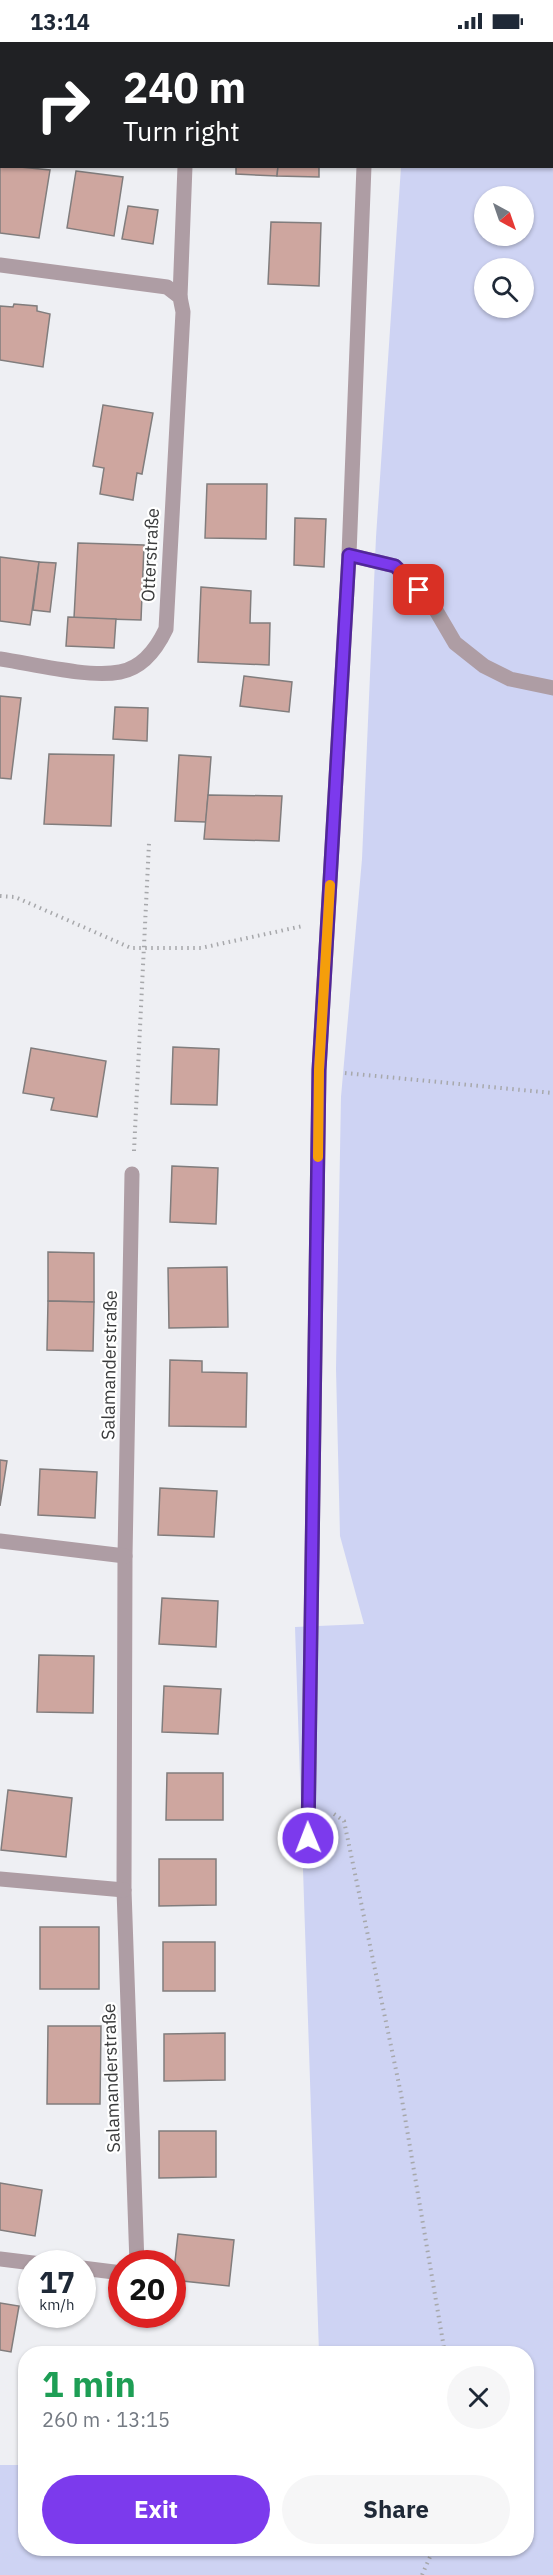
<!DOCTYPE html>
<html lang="en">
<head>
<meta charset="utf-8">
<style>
	body { margin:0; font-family:"IBM Plex Sans",sans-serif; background:#f6f6f7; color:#1f2937; height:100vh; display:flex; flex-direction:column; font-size:22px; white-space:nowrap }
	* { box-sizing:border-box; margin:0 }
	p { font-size:20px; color:#747a83 }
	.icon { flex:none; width:33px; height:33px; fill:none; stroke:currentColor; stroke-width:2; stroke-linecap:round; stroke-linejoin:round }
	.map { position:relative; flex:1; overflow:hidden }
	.side { position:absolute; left:18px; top:2304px; width:516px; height:210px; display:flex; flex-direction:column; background:#fff; border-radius:24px; box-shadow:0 2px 4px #0004 }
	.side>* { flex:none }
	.hud { position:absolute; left:0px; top:0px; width:554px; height:126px; box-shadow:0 2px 4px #0004; background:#202124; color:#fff; overflow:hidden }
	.needle { width:39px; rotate:140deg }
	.tools { position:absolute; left:474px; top:144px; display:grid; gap:12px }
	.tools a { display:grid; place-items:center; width:60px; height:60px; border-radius:50%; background:#fff; box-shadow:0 2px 4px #0004; font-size:30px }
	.speed { position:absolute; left:18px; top:2208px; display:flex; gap:12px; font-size:30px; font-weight:700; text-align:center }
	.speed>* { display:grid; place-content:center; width:78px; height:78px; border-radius:50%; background:#fff; box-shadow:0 2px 4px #0004; line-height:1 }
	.speed small { font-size:15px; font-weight:400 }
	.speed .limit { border:9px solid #d22; background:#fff; color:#111 }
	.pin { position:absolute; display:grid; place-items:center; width:51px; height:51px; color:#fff; margin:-26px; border-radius:12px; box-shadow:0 3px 9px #0006 }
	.me { position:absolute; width:66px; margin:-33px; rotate:359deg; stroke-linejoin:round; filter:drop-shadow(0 0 4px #0008) }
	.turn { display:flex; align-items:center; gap:21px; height:126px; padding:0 24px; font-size:27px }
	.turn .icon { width:78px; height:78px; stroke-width:2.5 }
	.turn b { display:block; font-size:42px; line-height:51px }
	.round { display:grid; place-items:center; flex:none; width:63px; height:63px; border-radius:32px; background:#f6f6f7 }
	.overview { display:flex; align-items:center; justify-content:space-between; height:102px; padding:0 24px }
	h1 { font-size:36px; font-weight:800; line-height:45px; color:#1e9e55 }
	.cta { display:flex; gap:12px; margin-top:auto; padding:12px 24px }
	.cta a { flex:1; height:69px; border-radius:36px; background:#7c3aed; color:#fff; font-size:24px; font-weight:800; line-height:69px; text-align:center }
	.cta a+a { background:#f6f6f7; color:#1f2937 }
	.status { display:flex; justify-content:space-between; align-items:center; height:42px; padding:0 30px; background:#fff; direction:ltr }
	.status svg { height:16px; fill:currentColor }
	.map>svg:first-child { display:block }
	.green { fill:#ced3f3; fill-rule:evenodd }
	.building { fill:#cea69f; stroke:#817d7d; stroke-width:1.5 }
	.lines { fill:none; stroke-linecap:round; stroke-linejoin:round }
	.path { stroke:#a7a8ab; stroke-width:4; stroke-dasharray:1.5 4.5; stroke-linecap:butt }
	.minor { stroke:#ae9da4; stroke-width:15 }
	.route-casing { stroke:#51269a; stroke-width:15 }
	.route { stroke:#7c3aed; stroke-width:10 }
	.slow { stroke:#f59e0b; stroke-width:10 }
	.labels { text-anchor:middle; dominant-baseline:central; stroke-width:4.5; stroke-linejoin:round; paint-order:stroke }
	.street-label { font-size:18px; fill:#3a3b3c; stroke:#fff }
</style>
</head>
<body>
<div class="status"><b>13:14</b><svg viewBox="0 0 49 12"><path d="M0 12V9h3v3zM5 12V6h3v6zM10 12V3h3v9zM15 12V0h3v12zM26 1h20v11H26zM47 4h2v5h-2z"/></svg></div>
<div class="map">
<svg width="553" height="2533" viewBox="0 0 553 2533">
	<rect width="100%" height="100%" fill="#eeeff3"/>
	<path class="green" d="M410 0H553V2533H0V2423H25L26 2506H526V2312L319 2311 295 1585 364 1582 340 1494 336 1327 341 1055 362 817 376 495 401 125 552 124V2ZM484 154H524V194H484ZM484 226H524V266H484Z"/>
	<g class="building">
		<polygon points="0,123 50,128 39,196 0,191"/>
		<polygon points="236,124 278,124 277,134 236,132"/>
		<polygon points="278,124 319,124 319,135 277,134"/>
		<polygon points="76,129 123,135 114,194 67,186"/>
		<polygon points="128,164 158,168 153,202 122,197"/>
		<polygon points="271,180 321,181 319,244 268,242"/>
		<polygon points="14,262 37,264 37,269 50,272 43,325 0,318 0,264 13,265"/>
		<polygon points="103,363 153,371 142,432 137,431 133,458 100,452 104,426 93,424"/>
		<polygon points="207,442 267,442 266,497 205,496"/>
		<polygon points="295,476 326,477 324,525 294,523"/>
		<polygon points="78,501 144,503 141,578 74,576"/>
		<polygon points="0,515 39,520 30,583 0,579"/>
		<polygon points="39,520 56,521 50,570 33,568"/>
		<polygon points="201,545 251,549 250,581 270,581 269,623 198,620"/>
		<polygon points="68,575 116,577 114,606 66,604"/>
		<polygon points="244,634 292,640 289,670 240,664"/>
		<polygon points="0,654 21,656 11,737 0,736"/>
		<polygon points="115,665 148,666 147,699 113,697"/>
		<polygon points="49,712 114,713 111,784 44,782"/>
		<polygon points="179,713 211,715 206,780 175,779"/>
		<polygon points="208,753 282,754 279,799 204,797"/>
		<polygon points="173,1005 219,1007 217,1063 171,1062"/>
		<polygon points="31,1006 106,1019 97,1075 51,1068 54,1056 23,1051"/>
		<polygon points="172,1124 218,1126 216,1182 170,1180"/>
		<polygon points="48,1210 94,1211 94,1260 48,1259"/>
		<polygon points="227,1225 228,1285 169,1286 168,1226"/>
		<polygon points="48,1259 94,1260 93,1309 47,1308"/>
		<polygon points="170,1318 202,1319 202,1330 247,1331 246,1385 169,1384"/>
		<polygon points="0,1418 7,1419 0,1464"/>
		<polygon points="40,1427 97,1430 95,1476 38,1473"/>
		<polygon points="160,1446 217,1449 214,1495 158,1493"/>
		<polygon points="162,1556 218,1559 216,1605 159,1602"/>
		<polygon points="39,1613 94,1614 93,1671 37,1670"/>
		<polygon points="164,1644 221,1647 218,1692 162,1690"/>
		<polygon points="167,1731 223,1731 223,1778 166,1778"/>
		<polygon points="8,1748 72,1756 66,1815 1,1808"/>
		<polygon points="159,1817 216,1817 216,1863 159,1864"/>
		<rect x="40" y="1885" width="59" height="62"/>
		<rect x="163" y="1900" width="52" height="49"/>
		<polygon points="48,1984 101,1984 100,2062 47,2062"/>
		<polygon points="225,1991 225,2038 164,2039 164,1992"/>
		<polygon points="159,2089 216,2089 216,2135 159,2136"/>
		<polygon points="0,2141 42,2148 35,2194 0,2188"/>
		<polygon points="178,2192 234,2198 229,2244 173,2238"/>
		<polygon points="0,2261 19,2264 11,2310 0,2308"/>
	</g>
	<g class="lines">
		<g class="path">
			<polyline points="0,854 15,855 131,906 201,906 303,884"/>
			<polyline points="345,1031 553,1051"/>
			<polyline points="134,1109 149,801"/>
			<polyline points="334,1772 344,1779 401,2052 445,2312"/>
			<polyline points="422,2533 434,2506"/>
		</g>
		<g class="minor">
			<polyline points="368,2 368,0"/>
			<path d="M0 223 167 245 180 255 183 270 166 587C157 606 142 626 120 630 88 636 34 622 0 617"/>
			<polyline points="180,255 185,124"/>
			<polyline points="349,513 395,524 431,560 455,601 484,624 510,637 553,646"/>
			<polyline points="132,1132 125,1514 124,1848 137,2222"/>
			<polyline points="0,1499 125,1514"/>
			<polyline points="308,1796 319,1028 349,513 364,124"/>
			<polyline points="0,1837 124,1848"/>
			<polyline points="0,2217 41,2222"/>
			<polyline points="82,2226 122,2231"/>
		</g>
	</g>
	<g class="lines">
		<defs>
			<polyline id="route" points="308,1796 319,1028 349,513 395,524 419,548"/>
		</defs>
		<use href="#route" class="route-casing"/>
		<use href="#route" class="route"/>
		<polyline class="slow" points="318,1115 319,1028 330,843"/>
	</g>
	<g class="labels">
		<g class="street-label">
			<text transform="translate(150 513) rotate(-87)">Otterstraße</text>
			<text transform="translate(109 1323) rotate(-89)">Salamanderstraße</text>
			<text transform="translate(111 2036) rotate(-92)">Salamanderstraße</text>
		</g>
	</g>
</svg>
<div class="tools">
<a><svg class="needle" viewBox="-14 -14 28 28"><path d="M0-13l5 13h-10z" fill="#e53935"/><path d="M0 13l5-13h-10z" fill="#747a83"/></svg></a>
<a><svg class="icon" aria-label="search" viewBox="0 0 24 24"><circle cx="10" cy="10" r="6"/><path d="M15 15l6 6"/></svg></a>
</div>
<div class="speed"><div>17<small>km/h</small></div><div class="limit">20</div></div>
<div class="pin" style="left:419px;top:548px;background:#d93025"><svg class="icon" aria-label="arrive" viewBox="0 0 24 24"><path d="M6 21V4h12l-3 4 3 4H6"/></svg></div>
<svg class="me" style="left:308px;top:1796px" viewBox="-20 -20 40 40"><circle r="17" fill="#7c3aed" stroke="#fff" stroke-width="3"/><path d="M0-11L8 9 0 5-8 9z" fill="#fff"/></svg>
<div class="hud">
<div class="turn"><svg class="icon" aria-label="right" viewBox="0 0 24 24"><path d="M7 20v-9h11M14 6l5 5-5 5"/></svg><div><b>240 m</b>Turn right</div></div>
</div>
<section class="side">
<div class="overview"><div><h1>1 min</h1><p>260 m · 13:15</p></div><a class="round"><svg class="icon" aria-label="close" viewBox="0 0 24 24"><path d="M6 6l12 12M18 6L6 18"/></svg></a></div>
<div class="cta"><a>Exit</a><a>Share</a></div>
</section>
</div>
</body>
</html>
